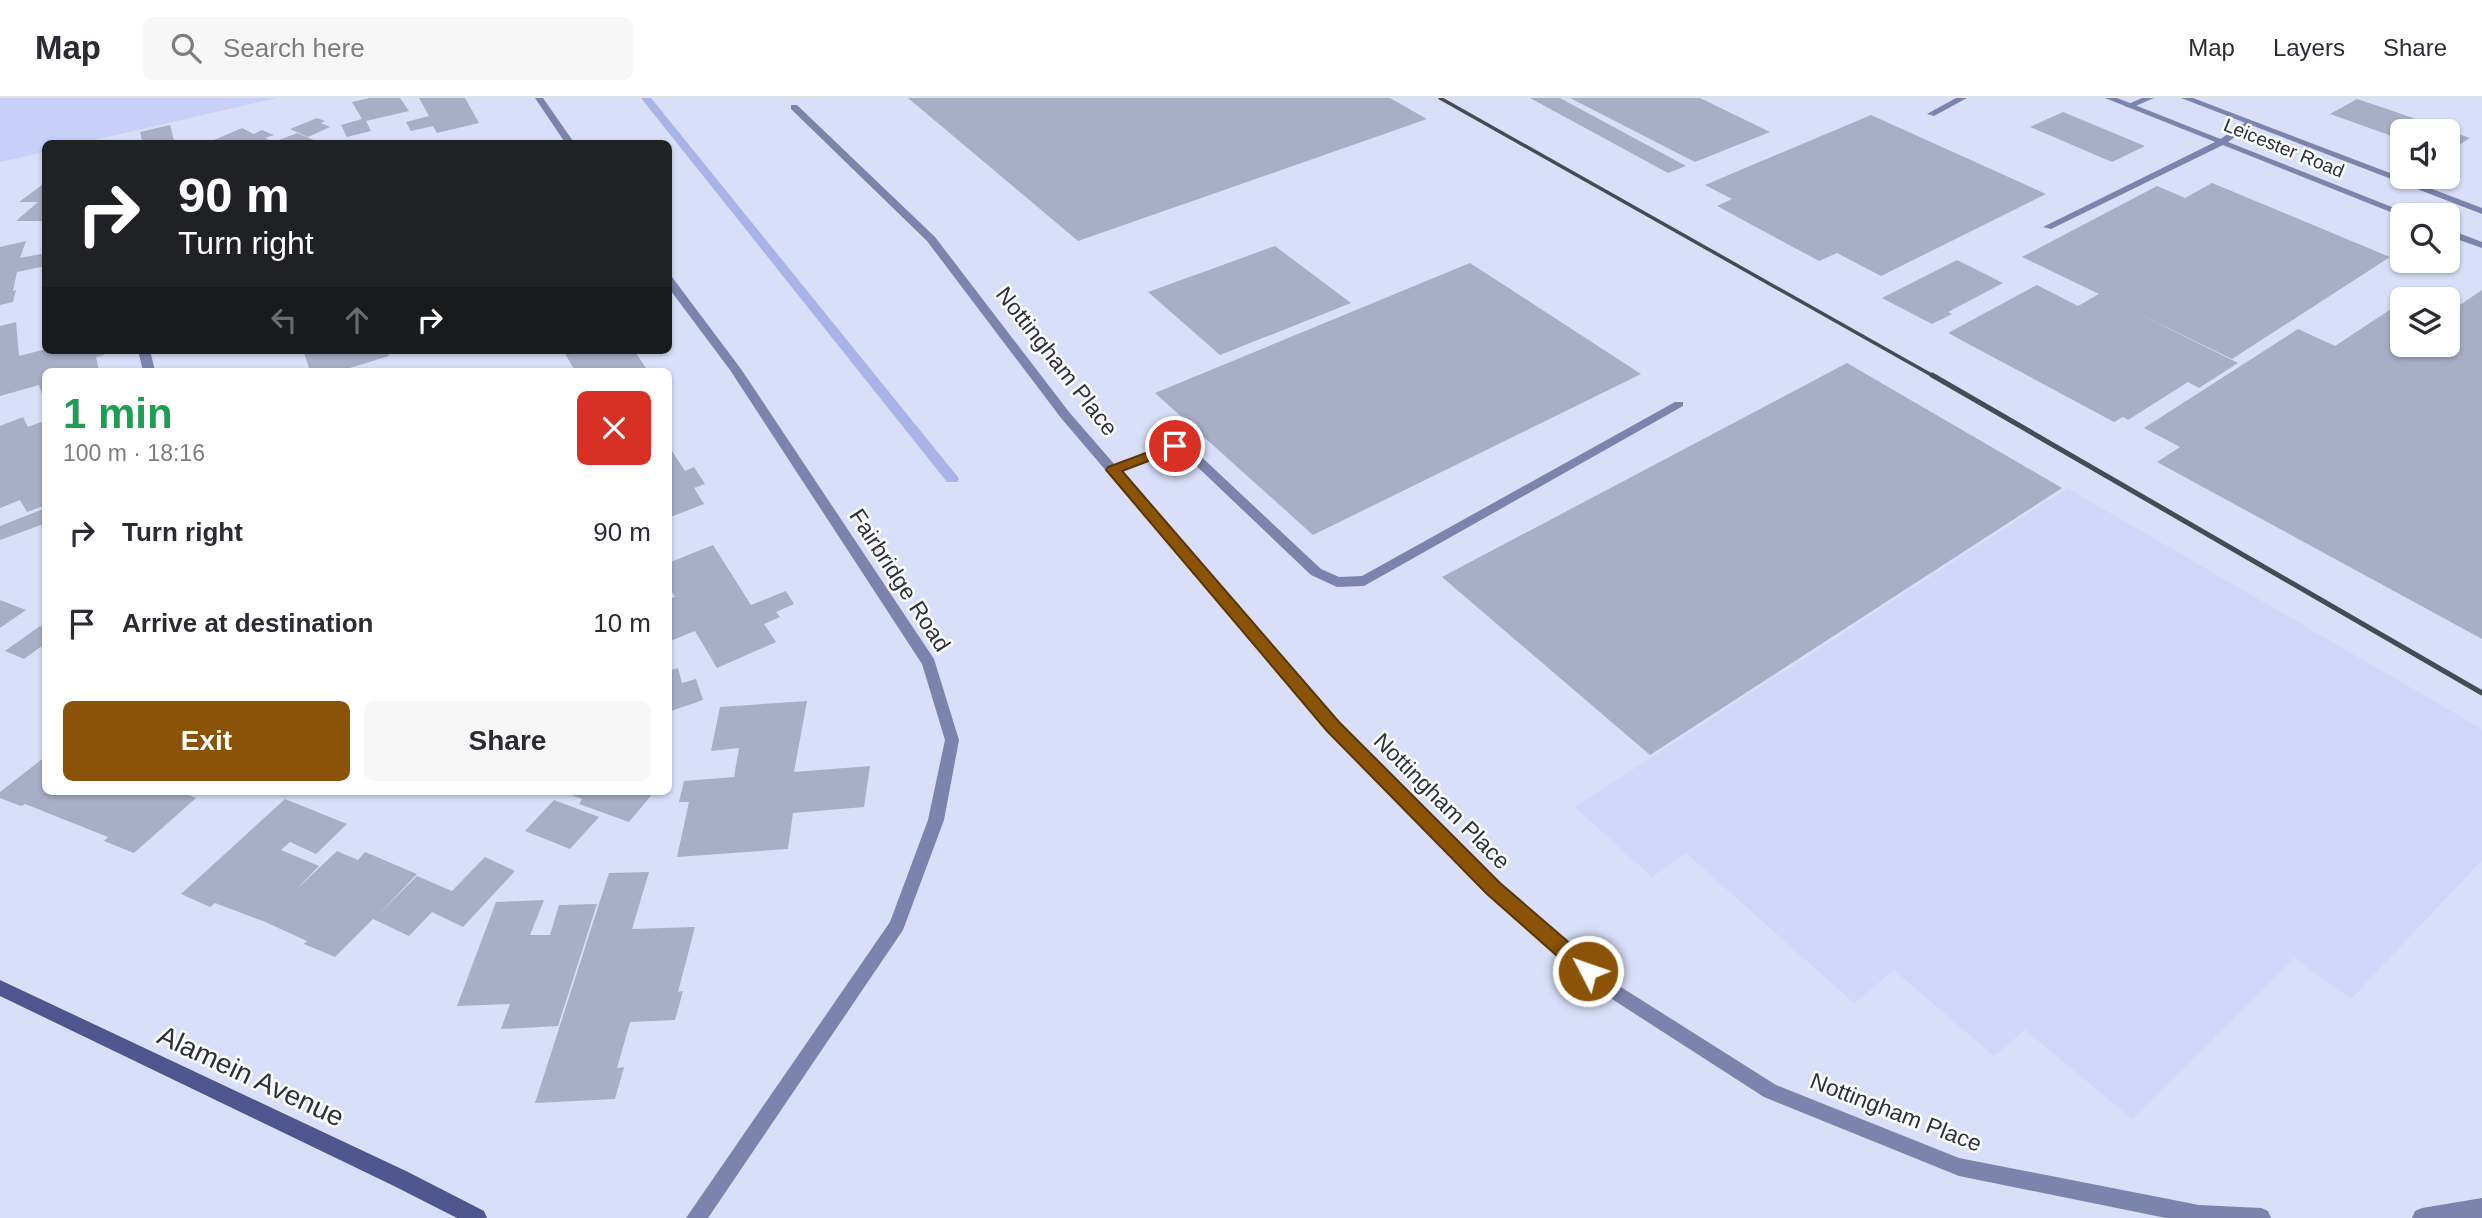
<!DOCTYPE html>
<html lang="en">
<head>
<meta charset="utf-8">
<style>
	body { margin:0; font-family:Arial,sans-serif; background:#f7f7f7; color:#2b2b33; height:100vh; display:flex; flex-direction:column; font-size:26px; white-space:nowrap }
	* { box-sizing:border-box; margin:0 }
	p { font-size:23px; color:#7c7c81 }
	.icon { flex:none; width:38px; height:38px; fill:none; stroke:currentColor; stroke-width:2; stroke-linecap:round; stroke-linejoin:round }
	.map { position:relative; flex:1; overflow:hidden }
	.drawer { position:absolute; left:42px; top:270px; width:630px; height:427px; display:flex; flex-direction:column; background:#fff; border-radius:10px; box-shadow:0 2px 5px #0004 }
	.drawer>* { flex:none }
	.banner { position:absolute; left:42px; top:42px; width:630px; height:214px; border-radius:10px; box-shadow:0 2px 5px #0004; background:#202124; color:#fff; overflow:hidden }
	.tools { position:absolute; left:2390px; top:21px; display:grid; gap:14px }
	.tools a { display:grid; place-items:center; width:70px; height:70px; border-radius:10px; background:#fff; box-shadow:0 2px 5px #0004; font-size:35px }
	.pin { position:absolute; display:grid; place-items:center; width:60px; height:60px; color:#fff; margin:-30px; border:4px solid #fff; border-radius:50%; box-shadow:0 2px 7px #0007 }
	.me { position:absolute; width:77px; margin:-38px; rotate:311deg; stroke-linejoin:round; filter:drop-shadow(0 0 5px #0008) }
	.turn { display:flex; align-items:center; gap:24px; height:147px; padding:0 21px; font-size:32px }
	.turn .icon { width:91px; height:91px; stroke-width:2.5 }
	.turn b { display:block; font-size:49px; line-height:60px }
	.lanes { display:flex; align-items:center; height:66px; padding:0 21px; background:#0003; justify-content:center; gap:35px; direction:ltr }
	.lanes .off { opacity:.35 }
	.round { display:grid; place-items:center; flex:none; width:74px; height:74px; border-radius:10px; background:#f7f7f7 }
	.summary { display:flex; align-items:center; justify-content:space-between; height:119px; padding:0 21px }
	h1 { font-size:42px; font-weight:700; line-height:52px; color:#1e9e55 }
	.primary-button { display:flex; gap:14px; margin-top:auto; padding:14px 21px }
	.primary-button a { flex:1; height:80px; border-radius:10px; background:#8b5307; color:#fff; font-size:28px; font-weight:700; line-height:80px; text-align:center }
	.primary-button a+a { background:#f7f7f7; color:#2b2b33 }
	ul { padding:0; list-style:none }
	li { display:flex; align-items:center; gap:21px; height:91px; padding:0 21px }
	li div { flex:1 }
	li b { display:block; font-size:26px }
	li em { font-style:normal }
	header { display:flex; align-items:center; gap:42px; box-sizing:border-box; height:98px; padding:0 35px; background:#fff; border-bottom:2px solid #e1e1e2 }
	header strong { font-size:33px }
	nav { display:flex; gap:38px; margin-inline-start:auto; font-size:24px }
	.search { width:490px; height:63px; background:#f7f7f7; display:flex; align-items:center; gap:18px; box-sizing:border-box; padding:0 24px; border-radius:10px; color:#7c7c81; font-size:26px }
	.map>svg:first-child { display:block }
	.built { fill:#d0d7f8 }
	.green { fill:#c7d0f9 }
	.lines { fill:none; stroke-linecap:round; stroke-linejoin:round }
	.stream { fill:#a8b3e7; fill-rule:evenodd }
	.building { fill:#a8aec6 }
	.lane { fill:#7b84ac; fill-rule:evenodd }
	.street { fill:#7b84ac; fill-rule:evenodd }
	.secondary { fill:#4d568f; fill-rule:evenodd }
	.rail-far1 { stroke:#464a55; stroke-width:3.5 }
	.rail { stroke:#464a55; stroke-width:5 }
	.route { fill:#8b5307; stroke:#5a3605; stroke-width:2 }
	.labels { text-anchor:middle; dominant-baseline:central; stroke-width:5; stroke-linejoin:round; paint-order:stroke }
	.far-street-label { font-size:19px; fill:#2d3039; stroke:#fff }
	.street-label { font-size:23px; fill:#2d3039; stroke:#fff }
	.near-street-label { font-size:28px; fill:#2d3039; stroke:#fff }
</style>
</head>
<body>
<header>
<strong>Map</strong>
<div class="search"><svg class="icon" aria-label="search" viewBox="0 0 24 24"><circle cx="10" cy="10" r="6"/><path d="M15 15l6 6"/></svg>Search here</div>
<nav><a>Map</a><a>Layers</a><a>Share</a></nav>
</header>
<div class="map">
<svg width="2482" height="1120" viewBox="0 0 2482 1120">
	<rect width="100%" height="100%" fill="#d9dff8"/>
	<polygon class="built" points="2067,390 2482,631 2482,762 2351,901 2294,860 2132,1021 2025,932 1994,958 1894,872 1854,905 1686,755 1652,779 1575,709"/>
	<polygon class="green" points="0,0 277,0 81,45 46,46 45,54 0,64"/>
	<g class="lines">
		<polygon class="stream" points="641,0 651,0 957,378 959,381 957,384 947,384"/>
	</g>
	<g class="building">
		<polygon points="370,0 400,0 409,13 366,23 371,33 347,39 341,27 362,21 352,4"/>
		<polygon points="419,0 465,0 479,25 437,35 433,28 411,33 406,24 429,18"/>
		<polygon points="908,0 1390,0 1427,21 1078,143"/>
		<polygon points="1530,0 1560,0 1686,68 1668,75"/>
		<polygon points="1570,0 1700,0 1770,34 1695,64"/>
		<polygon points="2357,1 2390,12 2470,40 2448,54 2448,33 2403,33 2403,42 2330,16"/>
		<polygon points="2063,14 2145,48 2112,64 2030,29"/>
		<polygon points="1871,17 2046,96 1881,178 1837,155 1819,163 1717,108 1732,101 1705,87"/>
		<polygon points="317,20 325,23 321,25 330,29 308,39 290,31"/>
		<polygon points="170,27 174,42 143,46 140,34"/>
		<polygon points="242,30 254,36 262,32 274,37 265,40 274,44 297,35 316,43 311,46 205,46"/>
		<polygon points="46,84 46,123 16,123 38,104 19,104"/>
		<polygon points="2212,85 2390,159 2232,261 2133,213 2238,265 2199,290 2188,284 2128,322 2123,319 2114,324 1948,235 2037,187 2078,208 2099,196 2022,159 2157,88 2185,100"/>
		<polygon points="26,143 20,160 46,155 46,168 17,174 13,193 16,192 13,204 0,207 0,149"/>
		<polygon points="1275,148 1351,205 1220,257 1148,194"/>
		<polygon points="1957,162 2003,185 1948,214 1952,216 1932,226 1882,200"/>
		<polygon points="1470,165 1641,276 1313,437 1155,295"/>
		<polygon points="2482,192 2482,541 2157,364 2180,349 2144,330 2298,231 2335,248 2391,211 2403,216 2403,247 2448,247 2448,215"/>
		<polygon points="16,224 19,258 46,251 102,252 104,257 96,259 99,273 46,273 46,295 42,297 39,287 0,298 0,228"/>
		<polygon points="303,252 387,252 389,258 340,273 310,273"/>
		<polygon points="563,252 634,252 648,273 575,273"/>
		<polygon points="1847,265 2062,390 1650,657 1442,479"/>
		<polygon points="23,319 28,329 46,322 46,407 27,414 20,402 0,410 0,328"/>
		<polygon points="668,347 685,373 694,369 705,386 694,390 704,406 668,420"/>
		<polygon points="46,410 46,425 0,442 0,428"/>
		<polygon points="713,447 751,507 786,493 794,506 776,514 780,519 764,526 776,544 717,570 695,533 668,544 668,501 675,499 668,488 668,465"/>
		<polygon points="0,502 26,512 0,530"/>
		<polygon points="40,528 46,530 46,545 24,561 5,553"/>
		<polygon points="678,570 682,585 696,581 703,602 668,614 668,573"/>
		<polygon points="807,603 794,674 870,668 864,709 793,715 788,751 677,759 689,704 679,704 684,683 734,679 739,650 711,653 720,609"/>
		<polygon points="46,658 46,693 177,693 196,700 134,755 104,743 108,739 25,706 21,708 0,700 0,694"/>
		<polygon points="560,693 655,693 629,724 579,706 582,701"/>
		<polygon points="285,701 347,726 316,756 290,744 281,752 319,768 295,793 337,753 358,762 365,754 417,776 376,819 417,778 452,793 485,759 515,773 463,829 432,814 409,838 373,821 335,859 304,846 307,843 263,823 215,805 210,809 181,796"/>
		<polygon points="554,702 599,719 570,751 525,733"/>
		<polygon points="649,774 632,831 695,829 678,894 683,893 675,922 630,924 617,970 624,969 615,1001 535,1005 609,775"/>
		<polygon points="544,802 530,837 550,837 559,807 597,806 558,928 501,931 510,906 457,908 496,804"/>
	</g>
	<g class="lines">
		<g class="lane">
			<polygon points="1956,0 1967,0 1934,18 1927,16"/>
			<polygon points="2142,0 2154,0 2131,10 2124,8"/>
			<polygon points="791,7 797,7 935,139 1069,314 1115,367 1175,344 1193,351 1321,471 1339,479 1362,478 1675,304 1683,304 1683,308 1364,488 1337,489 1311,477 1185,357 1175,352 1120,374 1338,625 1500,785 1613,884 1776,987 1959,1060 2199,1107 2261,1110 2268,1113 2271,1120 2166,1120 1959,1078 1764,999 1601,894 1488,795 1328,633 1061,320 927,143 791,11"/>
			<polygon points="2249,22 2253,25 2252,27 2225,46 2051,131 2043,129 2219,42"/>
			<polygon points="2482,1100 2482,1120 2412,1120 2415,1113 2422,1110"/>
		</g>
		<g class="street">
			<polygon points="535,0 543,0 575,46 566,46"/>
			<polygon points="2105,0 2117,0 2412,117 2403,119"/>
			<polygon points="2181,0 2193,0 2482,110 2482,116"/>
			<polygon points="2448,131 2482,144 2482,150 2448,138"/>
			<polygon points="668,178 672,179 741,271 934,561 959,642 944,722 903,832 708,1120 686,1120 890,824 928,722 945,642 922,566 730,272 668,189"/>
			<polygon points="138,252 150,252 155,273 143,273"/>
		</g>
		<polygon class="secondary" points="0,882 408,1074 484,1113 487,1120 457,1120 394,1088 0,898"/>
		<polyline class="rail-far1" points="1440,0 1935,279"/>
		<polyline class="rail" points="1932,277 2482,595"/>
	</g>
	<polygon class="route" points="1175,344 1180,345 1180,351 1122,373 1339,624 1500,785 1595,867 1598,873 1595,879 1588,881 1581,879 1487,796 1327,633 1106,372 1108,369"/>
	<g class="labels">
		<g class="far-street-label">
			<text transform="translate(2284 50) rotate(22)">Leicester Road</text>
		</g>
		<g class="street-label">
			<text transform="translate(1057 263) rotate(52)">Nottingham Place</text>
			<text transform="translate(900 482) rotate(57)">Fairbridge Road</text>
			<text transform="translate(1442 703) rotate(45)">Nottingham Place</text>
			<text transform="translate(1896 1014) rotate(21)">Nottingham Place</text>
		</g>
		<g class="near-street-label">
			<text transform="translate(251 978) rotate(25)">Alamein Avenue</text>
		</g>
	</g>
</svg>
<div class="tools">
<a><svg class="icon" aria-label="sound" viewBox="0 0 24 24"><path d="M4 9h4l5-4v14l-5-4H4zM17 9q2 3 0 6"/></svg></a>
<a><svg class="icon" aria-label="search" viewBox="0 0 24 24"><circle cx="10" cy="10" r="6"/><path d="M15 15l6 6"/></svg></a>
<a><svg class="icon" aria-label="layers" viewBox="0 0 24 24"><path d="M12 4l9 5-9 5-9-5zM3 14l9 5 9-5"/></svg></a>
</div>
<div class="pin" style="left:1175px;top:348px;background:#d93025"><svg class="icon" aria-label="arrive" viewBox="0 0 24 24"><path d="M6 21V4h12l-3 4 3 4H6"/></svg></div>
<svg class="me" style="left:1588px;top:873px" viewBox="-20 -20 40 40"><circle r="17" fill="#8b5307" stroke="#fff" stroke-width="3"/><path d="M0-11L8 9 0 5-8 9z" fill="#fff"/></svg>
<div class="banner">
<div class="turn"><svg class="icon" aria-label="right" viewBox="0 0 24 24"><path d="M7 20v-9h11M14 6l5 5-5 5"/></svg><div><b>90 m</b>Turn right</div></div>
<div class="lanes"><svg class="icon off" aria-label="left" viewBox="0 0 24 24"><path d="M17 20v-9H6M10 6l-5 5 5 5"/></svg><svg class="icon off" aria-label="ahead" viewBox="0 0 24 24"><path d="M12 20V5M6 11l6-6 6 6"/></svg><svg class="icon" aria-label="right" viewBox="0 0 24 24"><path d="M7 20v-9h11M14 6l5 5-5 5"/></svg></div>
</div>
<section class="drawer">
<div class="summary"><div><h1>1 min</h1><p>100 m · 18:16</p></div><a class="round" style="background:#d93025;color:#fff"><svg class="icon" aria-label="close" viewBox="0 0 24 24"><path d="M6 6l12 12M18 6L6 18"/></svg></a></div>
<ul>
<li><svg class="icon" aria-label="right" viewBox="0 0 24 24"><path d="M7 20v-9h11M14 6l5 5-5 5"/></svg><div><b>Turn right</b></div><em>90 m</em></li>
<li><svg class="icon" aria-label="arrive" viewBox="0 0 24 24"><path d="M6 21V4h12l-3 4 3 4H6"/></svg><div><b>Arrive at destination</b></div><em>10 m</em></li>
</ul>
<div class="primary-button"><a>Exit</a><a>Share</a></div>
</section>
</div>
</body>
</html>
